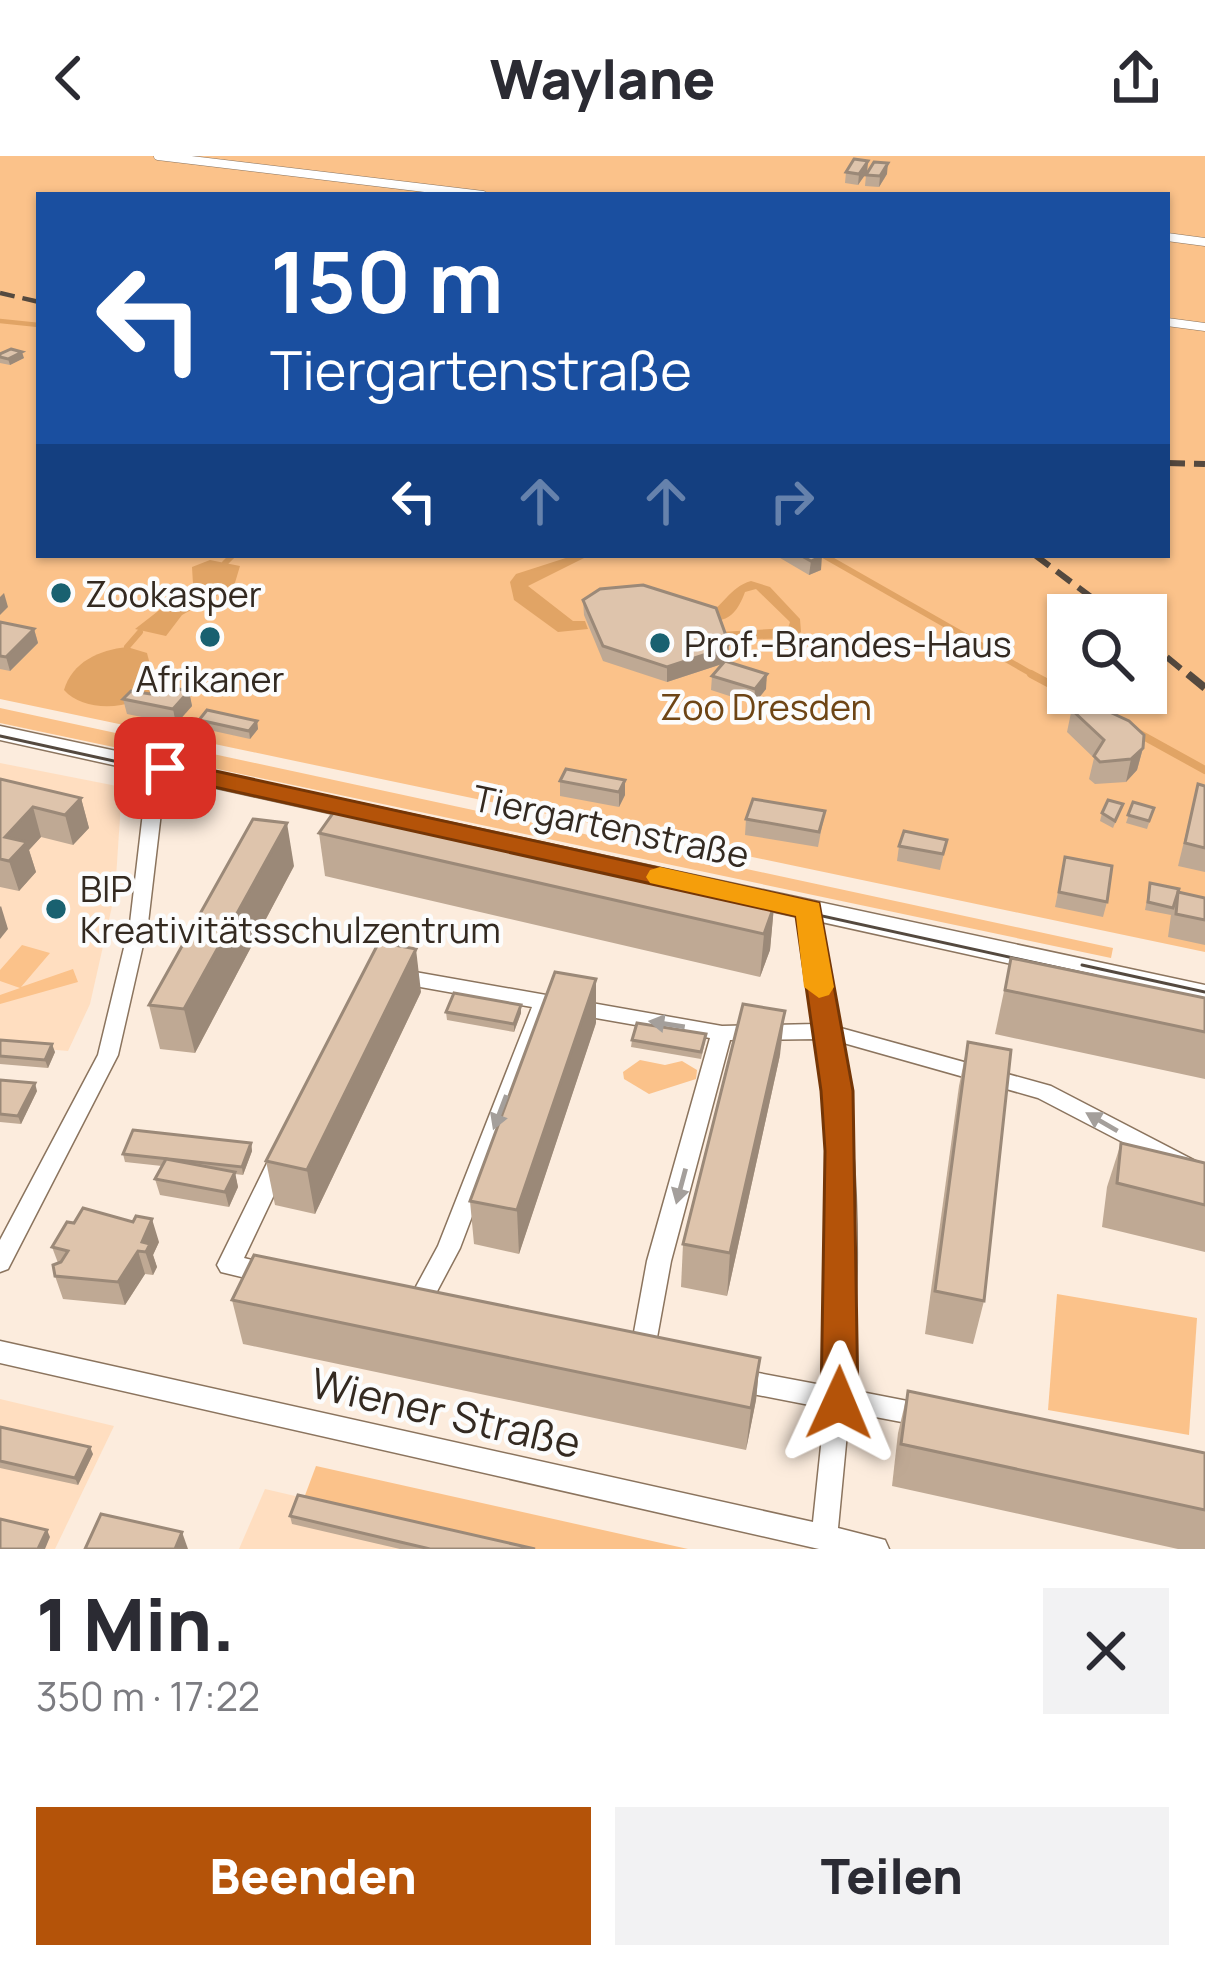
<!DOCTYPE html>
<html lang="de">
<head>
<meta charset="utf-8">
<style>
	body { margin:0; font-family:Manrope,sans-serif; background:#f2f2f3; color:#2b2b33; height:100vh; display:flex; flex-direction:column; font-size:45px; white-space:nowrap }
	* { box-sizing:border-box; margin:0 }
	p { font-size:39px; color:#7c7c81 }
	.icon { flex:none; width:66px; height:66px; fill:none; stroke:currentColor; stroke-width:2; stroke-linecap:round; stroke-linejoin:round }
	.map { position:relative; height:1393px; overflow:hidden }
	.sheet { display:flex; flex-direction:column; background:#fff; flex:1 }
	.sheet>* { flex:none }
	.guide { position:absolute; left:36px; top:36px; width:1134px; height:366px; border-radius:0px; box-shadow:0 3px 9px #0004; background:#1a4fa0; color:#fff; overflow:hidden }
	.fabs { position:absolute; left:1047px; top:438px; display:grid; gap:24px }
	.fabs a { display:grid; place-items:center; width:120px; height:120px; border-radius:0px; background:#fff; box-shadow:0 3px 9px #0004; font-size:60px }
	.pin { position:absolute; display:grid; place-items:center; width:102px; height:102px; color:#fff; margin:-51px; border-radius:24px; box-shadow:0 6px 18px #0006 }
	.me { position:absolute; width:132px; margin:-66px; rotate:1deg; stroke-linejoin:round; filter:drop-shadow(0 0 9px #0008) }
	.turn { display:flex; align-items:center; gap:42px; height:252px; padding:0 36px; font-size:54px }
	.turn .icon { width:156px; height:156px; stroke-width:2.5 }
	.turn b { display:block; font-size:84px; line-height:102px }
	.lanes { display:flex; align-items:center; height:114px; padding:0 36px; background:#0003; justify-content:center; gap:60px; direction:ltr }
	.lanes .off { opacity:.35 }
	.round { display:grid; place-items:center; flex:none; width:126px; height:126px; border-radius:0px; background:#f2f2f3 }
	.headline { display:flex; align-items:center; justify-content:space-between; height:204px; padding:0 36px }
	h1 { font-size:72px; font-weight:800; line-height:90px }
	.primary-button { display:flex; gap:24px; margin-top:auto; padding:24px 36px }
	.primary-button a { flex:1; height:138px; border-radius:0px; background:#b45309; color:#fff; font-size:48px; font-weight:800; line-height:138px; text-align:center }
	.primary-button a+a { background:#f2f2f3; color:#2b2b33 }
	header { display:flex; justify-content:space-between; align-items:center; height:156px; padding:0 36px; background:#fff; font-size:54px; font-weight:800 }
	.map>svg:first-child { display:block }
	.built { fill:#ffdec0 }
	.green { fill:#fbc28a; fill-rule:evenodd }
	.water { fill:#e1a465 }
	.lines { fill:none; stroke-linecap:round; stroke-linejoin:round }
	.stream-far2 { stroke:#e1a465; stroke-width:4.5 }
	.stream-far1 { stroke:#e1a465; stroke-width:6 }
	.stream { stroke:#e1a465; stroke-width:8 }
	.pedestrian-casing { stroke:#8b745e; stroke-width:9 }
	.minor-casing { stroke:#8b745e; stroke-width:3 }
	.secondary-casing { stroke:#8b745e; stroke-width:3 }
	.pedestrian { stroke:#fff; stroke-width:8 }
	.minor { fill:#fff; fill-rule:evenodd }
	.secondary { fill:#fff; fill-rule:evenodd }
	.tram { stroke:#54493f; stroke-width:3 }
	.rail-far2 { stroke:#54493f; stroke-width:4.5; stroke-dasharray:15 8; stroke-linecap:butt }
	.rail-far1 { stroke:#54493f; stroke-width:6; stroke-dasharray:18 9; stroke-linecap:butt }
	.rail { stroke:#54493f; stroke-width:8; stroke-dasharray:24 12; stroke-linecap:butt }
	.wall { fill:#bfa994 }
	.shaded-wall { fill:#9b8978 }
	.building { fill:#dec4ac; stroke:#9b8978; stroke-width:3 }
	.oneway { fill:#a49f9b }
	.route { fill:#b45309; stroke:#753606; stroke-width:3 }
	.slow { fill:#f59e0b }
	.poi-dot { fill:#196170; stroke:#fcfcfc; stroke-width:4.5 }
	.labels { text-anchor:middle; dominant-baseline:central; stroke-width:9; stroke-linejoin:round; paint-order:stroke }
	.poi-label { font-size:36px; fill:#342a21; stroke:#fcfcfc; text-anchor:start }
	.park-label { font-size:36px; fill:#6e4515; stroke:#fcfcfc }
	.street-label { font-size:36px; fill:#342a21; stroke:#fcfcfc }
	.near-street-label { font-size:42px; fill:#342a21; stroke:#fcfcfc }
</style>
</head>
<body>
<header><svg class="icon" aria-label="back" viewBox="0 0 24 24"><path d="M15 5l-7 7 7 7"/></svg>Waylane<svg class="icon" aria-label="share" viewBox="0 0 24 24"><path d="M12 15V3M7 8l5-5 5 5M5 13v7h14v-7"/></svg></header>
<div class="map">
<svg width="1205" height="1393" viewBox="0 0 1205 1393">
	<rect width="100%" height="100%" fill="#fcecdd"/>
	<g class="built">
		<polygon points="0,607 122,631 115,737 90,848 68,895 0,889"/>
		<polygon points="0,1243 114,1270 55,1393 0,1393"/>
		<polygon points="265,1333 524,1393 239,1393"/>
	</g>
	<g class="green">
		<path d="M0 0H1205V796L0 543ZM39 39H1167V399H39ZM1068 459H1146V537H1068Z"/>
		<polygon points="0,552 1113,792 1111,802 0,567"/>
		<polygon points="22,789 50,797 21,831 73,813 78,826 0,848 0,839 20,832 0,825 0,814"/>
		<polygon points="640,904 665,909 682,905 697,914 696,923 649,938 624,923 623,916"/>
		<polygon points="1057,1138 1197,1162 1189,1279 1048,1254"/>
		<polygon points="316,1310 688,1393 524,1393 304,1342"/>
	</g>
	<g class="water">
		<polygon points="575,399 590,399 528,430 573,465 585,465 588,473 558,476 514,444 510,426 516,418"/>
		<polygon points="210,404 240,410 234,430 182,459 166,480 135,473 193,428 192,411"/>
		<path d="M751 425 770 431 800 463 801 476 793 482 723 484 720 476 788 472 790 466 756 433 745 436C737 458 726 470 702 462 723 452 729 431 751 425Z"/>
		<path d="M127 491 147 497 156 532C136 554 85 558 64 534 72 506 99 494 127 491Z"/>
	</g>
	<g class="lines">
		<polyline class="stream-far2" points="0,165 39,169"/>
		<g class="stream-far1">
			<polyline points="823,399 1037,521"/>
			<polyline points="225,407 233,399"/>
			<polyline points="127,491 140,476"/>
		</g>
		<g class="stream">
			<polyline points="1031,518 1089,549"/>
			<polyline points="1138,577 1205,614"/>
		</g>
		<defs>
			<g id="pedestrian">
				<polyline points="158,0 483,39"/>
				<polyline points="1167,81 1205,86"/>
				<polyline points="1167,166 1205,171"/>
			</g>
			<g id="minor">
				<polygon points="165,607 173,612 164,631 148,767 118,899 8,1113 0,1116 0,1084 98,899 130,767 146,631 159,608"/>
				<path d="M809 747 818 753 837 871 1051 930 1205 1010V1029L1038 942 840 886C860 1002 860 1118 851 1234L928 1249 937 1252 940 1260 937 1268 928 1271 849 1256 838 1372 885 1384 889 1393H819L0 1207V1185L813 1366 825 1252 737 1235 728 1232 725 1224 728 1216 737 1213 827 1230C837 1114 838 998 819 883L730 884 671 1105 654 1198 651 1206 642 1209 633 1206 630 1198 647 1105 710 882 550 854 460 1092 425 1158 417 1161 409 1158 405 1151 438 1090 532 851 398 827 391 825 388 820 391 815 398 813 722 870 816 868 800 753Z"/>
				<polygon points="279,996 287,999 290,1005 244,1102 279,1111 283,1118 279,1125 271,1128 221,1116 217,1109 271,999"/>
			</g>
			<polygon id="secondary" points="0,570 1205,829 1205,851 0,584"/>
		</defs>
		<use href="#pedestrian" class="pedestrian-casing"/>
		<use href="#minor" class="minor-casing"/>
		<use href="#secondary" class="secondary-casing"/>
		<use href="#pedestrian" class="pedestrian"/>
		<use href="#minor" class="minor"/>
		<use href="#secondary" class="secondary"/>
		<g class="tram">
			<polyline points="0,580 369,661"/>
			<polyline points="355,651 513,686"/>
			<polyline points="498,689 1096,820"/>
			<polyline points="1082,809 1205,836"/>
		</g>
		<polyline class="rail-far2" points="0,137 39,146"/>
		<g class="rail-far1">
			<polyline points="1167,307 1205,308"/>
			<polyline points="1035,399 1115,459"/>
			<polyline points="1146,484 1191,521"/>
		</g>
		<polyline class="rail" points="1188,518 1205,532"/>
	</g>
	<g class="wall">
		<polygon points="868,5 867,16 858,29 845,27 846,16"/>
		<polygon points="887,18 879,31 865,30 866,19"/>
		<polygon points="0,198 24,202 10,209 0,207"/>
		<polygon points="775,399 821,399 821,414 809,419"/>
		<polygon points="583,444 729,488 728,503 725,505 766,533 754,548 711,534 712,520 722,508 667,526 603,505 584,459"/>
		<polygon points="0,466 34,473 38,487 10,515 0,513"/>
		<polygon points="189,535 192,550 176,568 127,558 123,543 150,538"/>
		<polygon points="1073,547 1143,592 1137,614 1126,626 1095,628 1089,623 1094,602 1067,576"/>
		<polygon points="199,564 257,565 258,573 250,583 200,572"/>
		<polygon points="0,623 81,642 89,672 73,689 41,681 29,694 36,716 19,735 0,731"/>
		<polygon points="625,624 625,639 619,651 560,640 560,625"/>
		<polygon points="1198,628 1205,630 1205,716 1178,710"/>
		<polygon points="1133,646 1154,652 1147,673 1126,667"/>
		<polygon points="1123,648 1113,672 1100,665 1102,657"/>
		<polygon points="825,655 818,691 745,679 746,663"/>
		<polygon points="319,677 774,750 770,794 760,821 325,720"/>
		<polygon points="947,684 940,714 897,705 899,690"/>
		<polygon points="1065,701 1107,746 1103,761 1055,751"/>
		<polygon points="294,710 195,897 160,893 149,849"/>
		<polygon points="1150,727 1178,736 1205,742 1205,789 1168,781 1171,759 1145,754"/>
		<polygon points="1011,802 1205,842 1205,923 995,878"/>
		<polygon points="421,836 315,1058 275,1049 266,1005"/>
		<polygon points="446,856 521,857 514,876 447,864"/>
		<polygon points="596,867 519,1098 474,1088 470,1045"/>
		<polygon points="0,884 55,896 48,912 0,908"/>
		<polygon points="632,884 705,886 701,903 631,891"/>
		<polygon points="968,886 984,1145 973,1188 925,1178 959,930"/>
		<polygon points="780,899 727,1140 681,1131 683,1088"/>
		<polygon points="0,924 37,935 21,968 0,966"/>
		<polygon points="251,987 252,995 243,1019 235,1018 238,1031 229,1051 160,1039 155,1023 162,1010 125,1006 123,998"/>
		<polygon points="1121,987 1205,1007 1205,1096 1102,1071 1107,1031"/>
		<polygon points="159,1086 153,1099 157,1111 153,1119 145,1118 125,1149 63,1143 55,1120 58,1107 52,1091"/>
		<polygon points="232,1144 760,1202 756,1244 746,1294 243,1188"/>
		<polygon points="908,1235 1205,1297 1205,1393 1178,1393 892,1330 898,1277"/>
		<polygon points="0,1271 93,1298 78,1329 0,1312"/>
		<polygon points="290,1360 535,1393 400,1393 292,1368"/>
	</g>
	<g class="shaded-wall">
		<polygon points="868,5 867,16 858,29 859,18"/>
		<polygon points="888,7 887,18 879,31 880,20"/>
		<polygon points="22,196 24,202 10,209 8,203"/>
		<polygon points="822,400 821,414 809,419 811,405"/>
		<polygon points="4,437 8,451 0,459 0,441"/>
		<polygon points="34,473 38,487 10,515 6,501"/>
		<polygon points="729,488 728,503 722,508 667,526 667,511"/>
		<polygon points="767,518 766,533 754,548 755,533"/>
		<polygon points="189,535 192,550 176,568 173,553"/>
		<polygon points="257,565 258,573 250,583 249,575"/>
		<polygon points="1143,592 1137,614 1126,626 1131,603"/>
		<polygon points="625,624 625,639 619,651 619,636"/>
		<polygon points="81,642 89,672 73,689 65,659"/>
		<polygon points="33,651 41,681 29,694 36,716 19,735 9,705 5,681"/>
		<polygon points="287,667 294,710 195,897 184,853"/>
		<polygon points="1,750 8,773 0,783 0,751"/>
		<polygon points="774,750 770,794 760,821 764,778"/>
		<polygon points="416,793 421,836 315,1058 307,1014"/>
		<polygon points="596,823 596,867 519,1098 517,1054"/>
		<polygon points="521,849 521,857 514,876 514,868"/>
		<polygon points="785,855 780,899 727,1140 730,1097"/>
		<polygon points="52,888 55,896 48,912 45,904"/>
		<polygon points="35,927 37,935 21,968 18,960"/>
		<polygon points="251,987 252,995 243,1019 242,1011"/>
		<polygon points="235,1016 238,1031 229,1051 225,1036"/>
		<polygon points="152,1063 159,1086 153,1099 157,1111 153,1119 142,1086"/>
		<polygon points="138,1095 145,1118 125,1149 118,1126"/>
		<polygon points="760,1202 756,1244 746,1294 751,1252"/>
		<polygon points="90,1291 93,1298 78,1329 75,1322"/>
		<polygon points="47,1374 50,1381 45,1393 38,1393"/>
		<polygon points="182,1376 188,1393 175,1393"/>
	</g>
	<g class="building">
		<polygon points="854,3 868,5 859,18 846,16"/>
		<polygon points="874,6 888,7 880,20 866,19"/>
		<polygon points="11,193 22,196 8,203 0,201 0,198"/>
		<polygon points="800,399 821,399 822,400 811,405"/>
		<polygon points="643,429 716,452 729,488 722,493 667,511 603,490 583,444 600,433"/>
		<polygon points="0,466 34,473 6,501 0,500"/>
		<polygon points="725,505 767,518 755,533 712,520"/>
		<polygon points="158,529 189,535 173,553 123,543 131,535 150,538"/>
		<polygon points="1088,546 1129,565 1144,579 1143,592 1131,603 1100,606 1094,600 1104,584 1072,554 1073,547"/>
		<polygon points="207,554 257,565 249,575 199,564"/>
		<polygon points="566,613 625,624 619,636 560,625"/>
		<polygon points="0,623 81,642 65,659 33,651 5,681 27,686 9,705 0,703"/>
		<polygon points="1198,628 1205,630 1205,692 1185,687"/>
		<polygon points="753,643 825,655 819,676 746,663"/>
		<polygon points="1108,644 1123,648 1115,665 1102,657"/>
		<polygon points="1133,646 1154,652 1149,665 1128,659"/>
		<polygon points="336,653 774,750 764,778 319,677"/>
		<polygon points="253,663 287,667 184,853 149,849"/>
		<polygon points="904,675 947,684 943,698 899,690"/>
		<polygon points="1065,701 1112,710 1107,746 1059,736"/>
		<polygon points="1150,727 1179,733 1173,752 1148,746"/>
		<polygon points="1178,736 1205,742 1205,764 1176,758"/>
		<polygon points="379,786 416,793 307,1014 266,1005"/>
		<polygon points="1011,802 1205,842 1205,876 1005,834"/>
		<polygon points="555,816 596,823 517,1054 470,1045"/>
		<polygon points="454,837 521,849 514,868 446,856"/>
		<polygon points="743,848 785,855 730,1097 683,1088"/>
		<polygon points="637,867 706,878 701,896 632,884"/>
		<polygon points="0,884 52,888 45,904 0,900"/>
		<polygon points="968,886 1011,894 984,1145 935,1135"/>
		<polygon points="0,924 35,927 18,960 0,958"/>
		<polygon points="133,974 251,987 242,1011 123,998"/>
		<polygon points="1121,987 1205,1007 1205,1049 1117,1027"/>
		<polygon points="166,1003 235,1016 225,1036 155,1023"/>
		<polygon points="83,1052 133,1066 136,1060 152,1063 142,1086 150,1088 146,1096 138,1095 118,1126 55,1120 53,1109 61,1106 68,1095 52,1091 67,1066 74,1067"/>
		<polygon points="254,1099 760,1202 751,1252 232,1144"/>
		<polygon points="908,1235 1205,1297 1205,1354 901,1288"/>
		<polygon points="0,1271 90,1291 75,1322 0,1305"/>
		<polygon points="298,1339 535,1393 430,1393 290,1360"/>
		<polygon points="101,1358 182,1376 175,1393 85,1393"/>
		<polygon points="0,1363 47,1374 38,1393 0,1393"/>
	</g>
	<defs><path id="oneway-solid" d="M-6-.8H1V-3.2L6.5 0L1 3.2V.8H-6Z" transform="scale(3)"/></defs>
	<g class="oneway">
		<use href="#oneway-solid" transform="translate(667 868) rotate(-171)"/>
		<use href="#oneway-solid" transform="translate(500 956) rotate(111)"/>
		<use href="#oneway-solid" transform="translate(1102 966) rotate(-150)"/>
		<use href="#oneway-solid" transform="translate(681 1030) rotate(105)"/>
	</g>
	<polygon class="route" points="165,604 819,747 853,935 858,1247 853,1259 839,1264 826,1259 821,1247 825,995 821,935 796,760 156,618 152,612"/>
	<polygon class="slow" points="660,711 819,747 834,831 829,839 819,842 804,831 796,760 650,727 646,721 650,714"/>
	<g class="poi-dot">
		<circle cx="61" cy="437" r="12"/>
		<circle cx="210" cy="481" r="12"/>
		<circle cx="660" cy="487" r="12"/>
		<circle cx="56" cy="753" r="12"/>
	</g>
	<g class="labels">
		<g class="poi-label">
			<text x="85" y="437">Zookasper</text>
			<text x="684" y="487">Prof.-Brandes-Haus</text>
			<text x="210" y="522" text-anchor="middle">Afrikaner</text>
			<text x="80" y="732">BIP<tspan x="80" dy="41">Kreativitätsschulzentrum</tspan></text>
		</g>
		<g class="park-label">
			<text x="766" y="550">Zoo Dresden</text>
		</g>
		<g class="street-label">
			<text transform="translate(611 670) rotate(12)">Tiergartenstraße</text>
		</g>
		<g class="near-street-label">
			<text transform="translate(446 1256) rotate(13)">Wiener Straße</text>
		</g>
	</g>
</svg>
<div class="fabs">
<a><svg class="icon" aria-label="search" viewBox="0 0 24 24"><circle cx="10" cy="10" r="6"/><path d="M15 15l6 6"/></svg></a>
</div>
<div class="pin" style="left:165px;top:612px;background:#d93025"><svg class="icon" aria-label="arrive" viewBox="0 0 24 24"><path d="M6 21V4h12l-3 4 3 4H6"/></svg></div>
<svg class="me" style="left:839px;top:1247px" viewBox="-20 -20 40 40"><path d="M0-17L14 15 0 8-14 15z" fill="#b45309" stroke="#fff" stroke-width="4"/></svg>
<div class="guide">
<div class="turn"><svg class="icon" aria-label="left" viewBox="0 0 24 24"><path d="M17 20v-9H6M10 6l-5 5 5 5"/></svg><div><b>150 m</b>Tiergartenstraße</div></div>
<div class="lanes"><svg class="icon" aria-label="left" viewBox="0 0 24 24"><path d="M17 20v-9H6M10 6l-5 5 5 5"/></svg><svg class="icon off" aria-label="ahead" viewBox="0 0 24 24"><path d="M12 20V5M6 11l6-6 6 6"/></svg><svg class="icon off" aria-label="ahead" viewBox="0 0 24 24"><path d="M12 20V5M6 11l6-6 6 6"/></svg><svg class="icon off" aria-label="right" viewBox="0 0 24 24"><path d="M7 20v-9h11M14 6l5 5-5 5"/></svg></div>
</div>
</div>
<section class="sheet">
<div class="headline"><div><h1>1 Min.</h1><p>350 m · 17:22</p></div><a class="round"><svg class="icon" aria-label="close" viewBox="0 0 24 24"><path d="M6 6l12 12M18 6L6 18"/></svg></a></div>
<div class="primary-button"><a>Beenden</a><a>Teilen</a></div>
</section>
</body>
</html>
